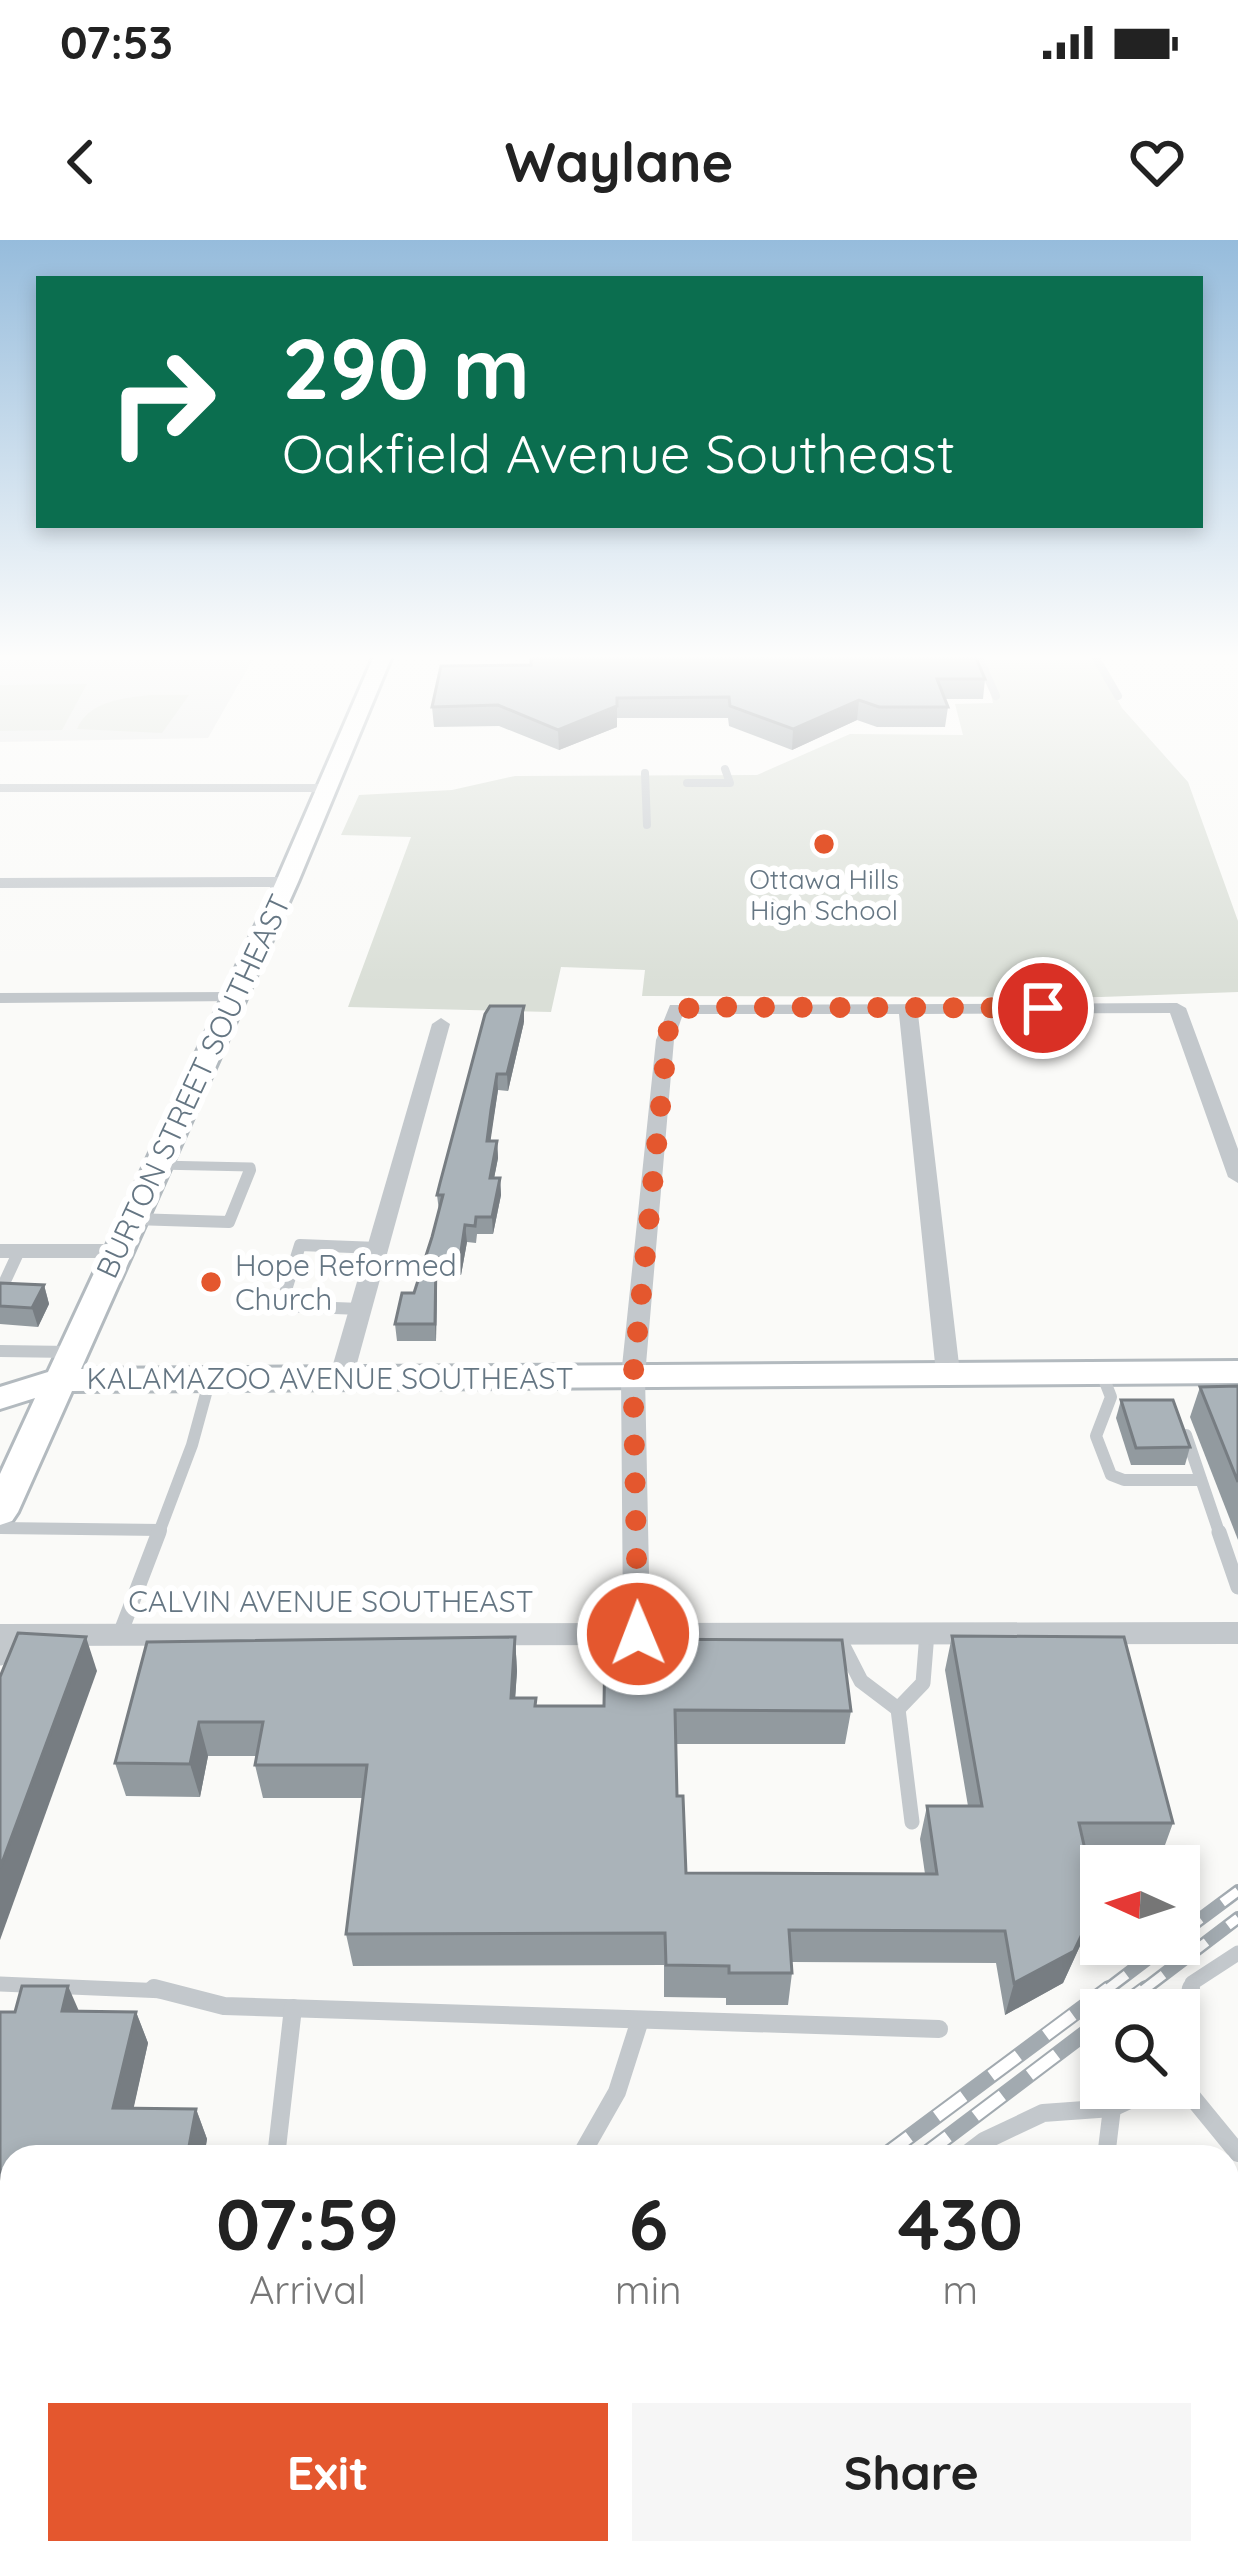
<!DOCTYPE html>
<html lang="en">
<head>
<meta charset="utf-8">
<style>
	body { margin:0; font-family:Quicksand,sans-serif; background:#f6f6f6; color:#222; height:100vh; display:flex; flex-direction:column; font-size:45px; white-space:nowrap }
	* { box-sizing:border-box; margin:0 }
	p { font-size:39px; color:#767676 }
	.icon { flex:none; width:66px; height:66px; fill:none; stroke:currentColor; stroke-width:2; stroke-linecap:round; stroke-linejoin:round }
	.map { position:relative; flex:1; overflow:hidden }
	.drawer { position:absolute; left:0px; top:1905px; width:1239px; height:420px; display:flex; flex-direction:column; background:#fff; border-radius:36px 36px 0 0; box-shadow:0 6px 18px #0003 }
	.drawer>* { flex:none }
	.hud { position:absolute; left:36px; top:36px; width:1167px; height:252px; border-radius:0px; box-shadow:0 6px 18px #0003; background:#0b6e4f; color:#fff; overflow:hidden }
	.needle { width:78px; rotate:273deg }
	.fabs { position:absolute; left:1080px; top:1605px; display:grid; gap:24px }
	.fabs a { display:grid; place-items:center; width:120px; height:120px; border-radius:0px; background:#fff; box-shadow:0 6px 18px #0003; font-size:60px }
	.pin { position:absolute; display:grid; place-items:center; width:102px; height:102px; color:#fff; margin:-51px; border:6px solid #fff; border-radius:50%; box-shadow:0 3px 12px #0007 }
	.me { position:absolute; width:132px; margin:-66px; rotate:359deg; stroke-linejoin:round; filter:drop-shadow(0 0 9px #0008) }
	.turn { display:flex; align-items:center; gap:42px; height:252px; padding:0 48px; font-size:54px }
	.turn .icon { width:156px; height:156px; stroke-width:2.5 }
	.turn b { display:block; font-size:84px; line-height:102px }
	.eta { display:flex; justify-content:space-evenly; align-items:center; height:204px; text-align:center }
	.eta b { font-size:72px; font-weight:800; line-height:84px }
	.action { display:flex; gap:24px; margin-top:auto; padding:24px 48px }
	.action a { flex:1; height:138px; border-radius:0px; background:#e4572e; color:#fff; font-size:48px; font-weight:800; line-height:138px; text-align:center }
	.action a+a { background:#f6f6f6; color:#222 }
	.status { display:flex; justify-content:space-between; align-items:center; height:84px; padding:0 60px; background:#fff; direction:ltr }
	.status svg { height:33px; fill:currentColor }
	header { display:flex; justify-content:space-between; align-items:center; height:156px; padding:0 48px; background:#fff; font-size:54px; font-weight:800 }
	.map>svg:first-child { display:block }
	.built { fill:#e8e9e9 }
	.green { fill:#dadfd7 }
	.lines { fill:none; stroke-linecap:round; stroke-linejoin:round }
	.secondary-casing { stroke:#b3babf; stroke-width:6 }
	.lane-far4 { stroke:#c3c8cc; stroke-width:8 }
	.lane-far3 { stroke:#c3c8cc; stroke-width:9 }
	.lane-far2 { stroke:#c3c8cc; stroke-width:12 }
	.lane-far1 { stroke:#c3c8cc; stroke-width:15 }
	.lane { stroke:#c3c8cc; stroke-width:18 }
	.street { fill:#c3c8cc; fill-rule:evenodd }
	.secondary { fill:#fff; fill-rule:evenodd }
	.rail-far1-casing { stroke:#a2aab0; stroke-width:14 }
	.rail-casing { stroke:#a2aab0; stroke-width:16 }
	.rail-far1 { stroke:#fff; stroke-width:9; stroke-dasharray:27; stroke-linecap:butt }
	.rail { stroke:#fff; stroke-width:12; stroke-dasharray:34; stroke-linecap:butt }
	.wall { fill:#929a9f }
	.shaded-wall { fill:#777d82 }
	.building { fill:#aab3b9; stroke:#777d82; stroke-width:3 }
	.route { stroke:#e4572e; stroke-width:21; stroke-dasharray:0 37.8 }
	.poi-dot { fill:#e4572e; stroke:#fff; stroke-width:4.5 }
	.labels { text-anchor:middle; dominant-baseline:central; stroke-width:12; stroke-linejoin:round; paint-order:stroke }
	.far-poi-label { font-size:27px; fill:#657683; stroke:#fff }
	.street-label { font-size:30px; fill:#657683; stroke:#fff }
	.poi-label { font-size:30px; fill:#657683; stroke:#fff; text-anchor:start }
</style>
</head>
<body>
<div class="status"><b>07:53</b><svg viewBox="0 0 49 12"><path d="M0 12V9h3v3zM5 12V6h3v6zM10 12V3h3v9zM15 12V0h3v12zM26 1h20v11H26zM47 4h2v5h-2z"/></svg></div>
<header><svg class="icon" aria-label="back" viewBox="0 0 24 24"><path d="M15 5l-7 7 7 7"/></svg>Waylane<svg class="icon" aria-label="heart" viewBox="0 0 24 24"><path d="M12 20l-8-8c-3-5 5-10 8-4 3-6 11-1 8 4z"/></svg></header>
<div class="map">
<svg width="1238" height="2325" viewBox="0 0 1238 2325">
	<rect width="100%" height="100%" fill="#fafaf8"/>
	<polygon class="built" points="0,419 253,419 208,498 0,502"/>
	<g class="green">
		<polygon points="982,419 1095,419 1122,468 1188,542 1238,681 1238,752 1101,757 642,756 645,730 561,727 551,772 348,767 411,597 341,595 359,555 452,550 515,536 757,535 850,494 963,495 955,464 993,463"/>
		<polygon points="87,444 62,490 0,491 0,445"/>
		<path d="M151 455H189L162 493 77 489C89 461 123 458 151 455Z"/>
	</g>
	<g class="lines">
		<defs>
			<polygon id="secondary" points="373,418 391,418 298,642 81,1129 1238,1121 1238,1143 72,1151 18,1272 12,1281 0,1285 0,1234 35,1158 0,1169 0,1147 48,1132 276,642"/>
		</defs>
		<use href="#secondary" class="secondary-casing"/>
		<g class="lane-far4">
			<polyline points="979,418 996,456"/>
			<polyline points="1096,418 1118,456"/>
			<polyline points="645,533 647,585"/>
			<polyline points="687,543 730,543 725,529"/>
		</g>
		<polyline class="lane-far3" points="157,925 251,927 249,933"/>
		<g class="lane-far2">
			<polyline points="133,979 229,982 250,930"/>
			<polyline points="0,1052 19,1011"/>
			<polyline points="361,1069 281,1066 300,1005 378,1008"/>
			<polyline points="0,1111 71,1112"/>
			<polyline points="1102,1134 1111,1157 1096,1196 1111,1235 1124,1240 1201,1240"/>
			<polyline points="1186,1195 1220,1295"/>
			<polyline points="0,1288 161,1290"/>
			<polyline points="158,1295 192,1205 210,1139"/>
		</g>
		<g class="lane-far1">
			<polyline points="1219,1292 1238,1347"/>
			<polyline points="120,1394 159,1292"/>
			<polyline points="840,1400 861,1441 898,1469 923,1443 927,1393"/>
			<polyline points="0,1418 9,1396"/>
			<polyline points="898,1469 912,1582"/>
			<polyline points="0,1744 165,1751"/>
			<polyline points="1191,1751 1192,1743 1238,1713"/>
		</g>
		<g class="lane">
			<polyline points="154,1748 224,1766 939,1789"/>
			<polyline points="1179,1824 1191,1748"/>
			<polyline points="1179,1841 1238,1913"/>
			<polyline points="276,1917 293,1768"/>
			<polyline points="580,1917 617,1852 640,1780"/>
			<polyline points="963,1917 984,1901 1043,1873 1112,1868 1155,1848"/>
			<polyline points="1106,1917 1112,1868"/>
			<polyline points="0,2161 12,2160"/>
			<polyline points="1227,2227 1238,2227"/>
		</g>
		<g class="street">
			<polygon points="0,544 328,544 335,548 328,552 0,552"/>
			<polygon points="0,638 287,637 295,642 287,647 0,648"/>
			<polygon points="233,752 242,757 239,761 0,763 0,753"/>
			<polygon points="1177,763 1186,768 1238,909 1238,943 1228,937 1170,773 918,774 960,1133 948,1141 936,1133 899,774 683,774 674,800 645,1136 650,1383 1238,1382 1238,1404 0,1406 0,1384 623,1383 621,1136 656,800 670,765"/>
			<polygon points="441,778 450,784 353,1138 341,1146 333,1144 329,1138 432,784"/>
			<polygon points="0,1004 117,1004 128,1011 117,1018 0,1018"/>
		</g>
		<use href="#secondary" class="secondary"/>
		<defs>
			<g id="rail-far1">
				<polyline points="1179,1695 1238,1651"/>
				<polyline points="1105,1751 1167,1704"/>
				<polyline points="1142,1751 1238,1678"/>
			</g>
			<g id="rail">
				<polyline points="1116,1770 1146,1748"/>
				<polyline points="882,1917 1109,1748"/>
				<polyline points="921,1917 1101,1781"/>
				<polyline points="335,2325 352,2313"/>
				<polyline points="377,2325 393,2313"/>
			</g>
		</defs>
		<use href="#rail-far1" class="rail-far1-casing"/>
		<use href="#rail" class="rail-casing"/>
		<use href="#rail-far1" class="rail-far1"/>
		<use href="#rail" class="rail"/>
	</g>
	<g class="wall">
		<polygon points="531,425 985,439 983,459 945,459 948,467 945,487 877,487 857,480 792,510 729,486 728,478 617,478 617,487 559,510 499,486 434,487 432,467"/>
		<polygon points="524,782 508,851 498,850 492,887 490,901 497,901 498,918 494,938 500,938 501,955 493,994 477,994 476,1003 467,1002 461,1035 437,1036 436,1101 397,1101 395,1084 414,1053 439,971 437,955"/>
		<polygon points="0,1043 44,1045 49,1064 38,1087 0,1084"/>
		<polygon points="1238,1146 1238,1300 1190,1177 1200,1147"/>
		<polygon points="1121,1160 1190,1207 1185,1225 1131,1225 1116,1178"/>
		<polygon points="952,1396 1173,1583 1161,1616 1086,1616 1097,1663 1085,1695 1063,1743 1005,1775 996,1723 791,1722 792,1733 788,1765 726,1765 726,1758 664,1757 664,1725 353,1726 346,1694 363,1558 263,1558 255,1525 257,1516 208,1516 200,1557 126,1556 115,1523 147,1402 515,1397 517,1431 515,1458 536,1466 851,1471 845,1504 676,1504 677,1556 686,1633 925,1634 920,1599 927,1566 968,1566 945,1430"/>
		<polygon points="0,1772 136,1772 148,1803 133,1869 196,1869 207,1899 204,1917 12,1917 12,2104 0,2104"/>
	</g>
	<g class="shaded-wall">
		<polygon points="859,460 857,480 792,510 793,489"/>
		<polygon points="617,466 617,487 559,510 558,490"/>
		<polygon points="524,766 524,782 508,851 507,834"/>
		<polygon points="497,834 498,850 488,918 487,901"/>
		<polygon points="497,901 498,918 491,954 490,938"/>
		<polygon points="500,938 501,955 493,994 492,977"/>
		<polygon points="465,985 467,1002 461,1035 460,1018"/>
		<polygon points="436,1018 437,1036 436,1101 435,1084"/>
		<polygon points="44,1045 49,1064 38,1087 32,1068"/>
		<polygon points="86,1397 97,1431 0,1700 0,1628"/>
		<polygon points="515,1397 517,1431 513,1491 511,1458"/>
		<polygon points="199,1482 208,1516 200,1557 190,1524"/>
		<polygon points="1097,1663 1085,1695 1063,1743 1005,1775 1014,1743"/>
		<polygon points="68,1746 82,1778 62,1771"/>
		<polygon points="136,1772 148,1803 127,1898 113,1868"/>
		<polygon points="196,1869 207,1899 204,1917 187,1917"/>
	</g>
	<g class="building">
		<polygon points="531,418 976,418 985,439 937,439 948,467 879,467 859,460 793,489 730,466 729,457 617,458 617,466 558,490 498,465 432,467 441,426 531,425"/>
		<polygon points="490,766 524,766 507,834 497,834 491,870 487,901 497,901 490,938 500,938 492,977 476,977 475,986 465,985 460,1018 436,1018 435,1084 395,1084 402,1053 414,1053 432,997 443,955 437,955 440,943 485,774"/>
		<polygon points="0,1043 44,1045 32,1068 0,1066"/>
		<polygon points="1238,1146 1238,1242 1200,1147"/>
		<polygon points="1121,1160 1173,1160 1190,1207 1136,1208"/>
		<polygon points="18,1393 86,1397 0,1628 0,1437"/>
		<polygon points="952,1396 1124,1397 1173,1583 1079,1583 1097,1663 1074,1711 1014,1743 1005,1691 789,1690 792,1733 729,1733 729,1726 666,1725 665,1693 346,1694 367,1525 255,1525 263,1482 199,1482 190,1524 115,1523 147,1402 515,1397 511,1458 536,1458 535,1466 604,1466 605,1399 842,1400 851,1471 675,1470 677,1556 683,1556 686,1633 937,1634 927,1566 982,1566"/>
		<polygon points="22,1746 68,1746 62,1771 136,1772 113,1868 196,1869 187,1917 12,1917 12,2078 0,2078 0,1772 15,1772"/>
	</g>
	<linearGradient id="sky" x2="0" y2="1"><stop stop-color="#96bcdc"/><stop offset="0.56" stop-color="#fdfdfc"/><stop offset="1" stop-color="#fdfdfc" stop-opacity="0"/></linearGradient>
	<rect width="1238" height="744" fill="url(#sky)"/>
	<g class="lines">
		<polyline class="route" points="638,1394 633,1136 670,774 676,769 712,767 1043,768"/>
	</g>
	<g class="poi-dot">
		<circle cx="824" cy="604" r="12"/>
		<circle cx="211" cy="1042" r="12"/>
	</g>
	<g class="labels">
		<g class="far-poi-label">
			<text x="824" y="639">Ottawa Hills<tspan x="824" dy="31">High School</tspan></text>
		</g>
		<g class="street-label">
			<text transform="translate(193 846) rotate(-65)">BURTON STREET SOUTHEAST</text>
			<text x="330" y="1138">KALAMAZOO AVENUE SOUTHEAST</text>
			<text x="331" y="1361">CALVIN AVENUE SOUTHEAST</text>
		</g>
		<g class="poi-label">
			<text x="235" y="1025">Hope Reformed<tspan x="235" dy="34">Church</tspan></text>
		</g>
	</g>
</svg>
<div class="fabs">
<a><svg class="needle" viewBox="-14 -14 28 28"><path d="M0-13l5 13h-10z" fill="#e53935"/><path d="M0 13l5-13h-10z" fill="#767676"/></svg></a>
<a><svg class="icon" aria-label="search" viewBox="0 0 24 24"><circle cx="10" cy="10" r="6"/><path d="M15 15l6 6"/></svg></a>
</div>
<div class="pin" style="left:1043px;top:768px;background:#d93025"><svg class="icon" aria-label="arrive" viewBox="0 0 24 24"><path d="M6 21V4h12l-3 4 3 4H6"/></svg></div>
<svg class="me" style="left:638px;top:1394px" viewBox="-20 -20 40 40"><circle r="17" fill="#e4572e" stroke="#fff" stroke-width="3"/><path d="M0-11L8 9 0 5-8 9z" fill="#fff"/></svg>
<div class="hud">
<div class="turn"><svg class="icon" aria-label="right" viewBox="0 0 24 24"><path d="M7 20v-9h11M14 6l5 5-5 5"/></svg><div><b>290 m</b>Oakfield Avenue Southeast</div></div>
</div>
<section class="drawer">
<div class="eta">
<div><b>07:59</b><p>Arrival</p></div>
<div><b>6</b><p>min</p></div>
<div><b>430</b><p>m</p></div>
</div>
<div class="action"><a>Exit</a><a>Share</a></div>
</section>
</div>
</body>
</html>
